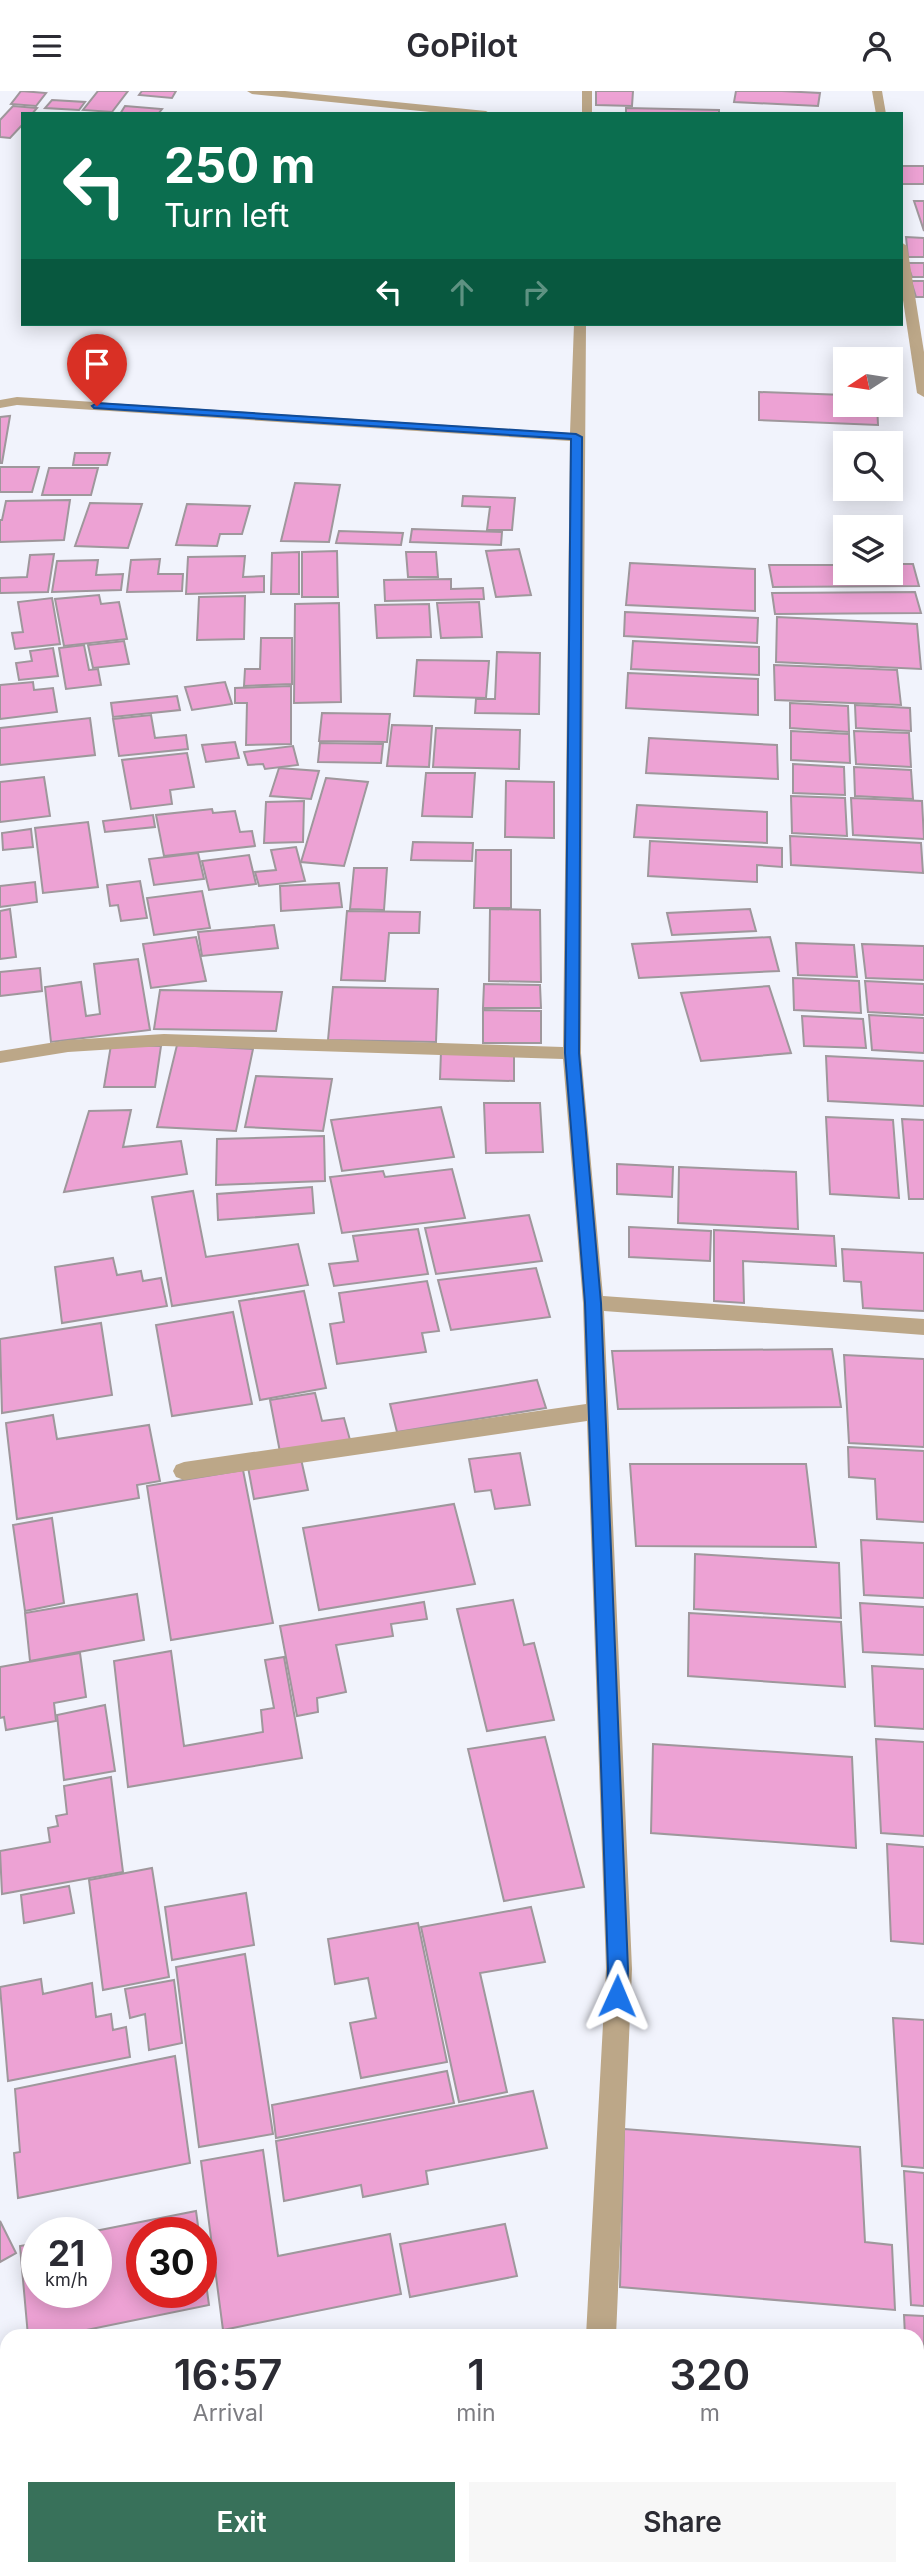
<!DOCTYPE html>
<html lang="en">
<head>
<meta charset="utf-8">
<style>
	body { margin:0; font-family:Inter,sans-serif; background:#f7f7f7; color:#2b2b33; height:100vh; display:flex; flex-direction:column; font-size:26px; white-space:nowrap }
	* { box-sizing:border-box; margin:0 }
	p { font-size:23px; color:#7c7c81 }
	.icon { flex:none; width:38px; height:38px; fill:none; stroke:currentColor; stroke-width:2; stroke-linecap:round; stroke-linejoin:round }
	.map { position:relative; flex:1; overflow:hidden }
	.panel { position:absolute; left:0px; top:2238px; width:924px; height:247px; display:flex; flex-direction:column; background:#fff; border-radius:21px 21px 0 0; box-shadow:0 4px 18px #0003 }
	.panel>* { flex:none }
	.banner { position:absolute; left:21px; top:21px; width:882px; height:214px; border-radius:0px; box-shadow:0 4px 18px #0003; background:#0b6e4f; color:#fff; overflow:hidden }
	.needle { width:46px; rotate:258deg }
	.buttons { position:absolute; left:833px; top:256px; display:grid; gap:14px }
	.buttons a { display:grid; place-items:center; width:70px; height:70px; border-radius:0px; background:#fff; box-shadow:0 4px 18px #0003; font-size:35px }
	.speed { position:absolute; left:21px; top:2126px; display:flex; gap:14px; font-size:35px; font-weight:700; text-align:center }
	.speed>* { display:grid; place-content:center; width:91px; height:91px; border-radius:50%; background:#fff; box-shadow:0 4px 18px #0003; line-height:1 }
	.speed small { font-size:18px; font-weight:400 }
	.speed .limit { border:10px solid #d22; background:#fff; color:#111 }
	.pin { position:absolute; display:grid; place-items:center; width:60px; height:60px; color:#fff; margin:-72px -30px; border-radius:50% 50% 50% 0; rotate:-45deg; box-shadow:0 0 7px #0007 }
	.pin .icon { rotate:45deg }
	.me { position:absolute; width:77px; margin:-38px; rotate:1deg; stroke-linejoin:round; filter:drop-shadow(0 0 5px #0008) }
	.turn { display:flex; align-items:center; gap:24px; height:147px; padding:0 28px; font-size:32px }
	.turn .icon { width:91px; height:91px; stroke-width:2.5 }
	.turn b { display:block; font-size:49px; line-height:60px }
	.lanes { display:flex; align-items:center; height:66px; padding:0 28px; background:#0003; justify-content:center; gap:35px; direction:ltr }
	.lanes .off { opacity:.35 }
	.eta { display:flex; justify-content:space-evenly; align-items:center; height:119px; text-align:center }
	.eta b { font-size:42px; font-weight:600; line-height:49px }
	.action { display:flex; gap:14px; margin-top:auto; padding:14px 28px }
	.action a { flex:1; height:80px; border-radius:0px; background:#38715a; color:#fff; font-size:28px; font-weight:600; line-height:80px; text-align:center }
	.action a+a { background:#f7f7f7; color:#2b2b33 }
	header { display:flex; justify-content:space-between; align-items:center; height:91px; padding:0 28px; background:#fff; font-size:32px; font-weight:600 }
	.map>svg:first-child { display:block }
	.building { fill:#eda2d4; stroke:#9f979c; stroke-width:2 }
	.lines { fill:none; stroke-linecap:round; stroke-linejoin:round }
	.minor { fill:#bca788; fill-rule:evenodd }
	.route { fill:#1a73e8; stroke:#114b97; stroke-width:2 }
</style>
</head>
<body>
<header><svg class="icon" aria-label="menu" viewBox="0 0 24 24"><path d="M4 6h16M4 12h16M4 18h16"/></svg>GoPilot<svg class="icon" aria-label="person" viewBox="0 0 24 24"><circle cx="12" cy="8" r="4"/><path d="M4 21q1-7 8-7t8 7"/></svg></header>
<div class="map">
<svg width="924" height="2484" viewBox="0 0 924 2484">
	<rect width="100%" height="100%" fill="#f1f3fc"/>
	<g class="building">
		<polygon points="21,0 46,2 36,15 11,13"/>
		<polygon points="98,0 128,0 112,21 83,19"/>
		<polygon points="142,0 176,0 172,7 139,4"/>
		<polygon points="596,0 633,0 632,15 596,14"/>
		<polygon points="736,0 782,0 820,2 818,15 734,11"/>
		<polygon points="52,9 85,11 79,19 45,17"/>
		<polygon points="13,15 37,17 32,23 23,23 23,33 10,47 0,46 0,29"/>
		<polygon points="125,15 162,18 158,23 120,23"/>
		<polygon points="626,17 719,19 719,23 626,23"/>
		<rect x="901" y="75" width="23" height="18"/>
		<polygon points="914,110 924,110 924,140"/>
		<polygon points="906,146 924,147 924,166 908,166"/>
		<polygon points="907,172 924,172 924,186 912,186"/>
		<polygon points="911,190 924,190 924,206 916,206"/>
		<polygon points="759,301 845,304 845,313 877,313 878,334 759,329"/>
		<polygon points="10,325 2,372 0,372 0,326"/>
		<polygon points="75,362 110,362 107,374 73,374"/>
		<polygon points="0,376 39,376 32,401 0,401"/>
		<polygon points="49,377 98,377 91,404 42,404"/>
		<polygon points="295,392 340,394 329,451 281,450"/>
		<polygon points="463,405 515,407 512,439 487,439 490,416 462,415"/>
		<polygon points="70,409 64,449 0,451 0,429 2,429 6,410"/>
		<polygon points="90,412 142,413 128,457 75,455"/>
		<polygon points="187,413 250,415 242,443 220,443 217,455 176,454"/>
		<polygon points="412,438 502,441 501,454 410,451"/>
		<polygon points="339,440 403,442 401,454 336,452"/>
		<polygon points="519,458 531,504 496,506 486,460"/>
		<polygon points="337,460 338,506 302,506 302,461"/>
		<polygon points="299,461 299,503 271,503 272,462"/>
		<polygon points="406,461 436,461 438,486 408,486"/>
		<polygon points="54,463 48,501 0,502 0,487 27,486 30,464"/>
		<polygon points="245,465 243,486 264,485 264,501 186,503 188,466"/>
		<polygon points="160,468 158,483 183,483 182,500 127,501 131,469"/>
		<polygon points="98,469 96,484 123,483 121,499 52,501 57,470"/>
		<polygon points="630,472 755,478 755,520 626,514"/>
		<polygon points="891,473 913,473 919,495 773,496 769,474 845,474 845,481 891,481"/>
		<polygon points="451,488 451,498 483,497 484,508 385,510 384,489"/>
		<polygon points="915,501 921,522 775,523 772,502"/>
		<polygon points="99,504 101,513 119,511 127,548 64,555 55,508"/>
		<polygon points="245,505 244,548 197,549 199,506"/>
		<polygon points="52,507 60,553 15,558 12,542 23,541 18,511"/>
		<polygon points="479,511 482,546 441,547 437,512"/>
		<polygon points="339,512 341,611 294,612 295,513"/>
		<polygon points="429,513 431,546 377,547 375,514"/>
		<polygon points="625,521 758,527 757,552 624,545"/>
		<polygon points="777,526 917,533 921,578 776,571"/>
		<polygon points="261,547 292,547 292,593 244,595 245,578 260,578"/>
		<polygon points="124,550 129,573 93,577 88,554"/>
		<polygon points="633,550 759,556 759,584 631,578"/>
		<polygon points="84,554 89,579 98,578 101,594 66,598 59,557"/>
		<polygon points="53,557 58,585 19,589 16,572 32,570 30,560"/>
		<polygon points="497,561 540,562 539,623 475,622 476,608 495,608"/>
		<polygon points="417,569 489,570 486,607 414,605"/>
		<polygon points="774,574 897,579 901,614 775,609"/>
		<polygon points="628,582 758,588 758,624 626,617"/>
		<polygon points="33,591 34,599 53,597 57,621 0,628 0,594"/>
		<polygon points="225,591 232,613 192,619 185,596"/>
		<polygon points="291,595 291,653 246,654 247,612 235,612 235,597"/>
		<polygon points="177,605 180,619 113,626 111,612"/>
		<polygon points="790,612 848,615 849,641 790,637"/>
		<polygon points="855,614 910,617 911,640 856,637"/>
		<polygon points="322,622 390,623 387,651 319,650"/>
		<polygon points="151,624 155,647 186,644 188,658 119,665 113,628"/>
		<polygon points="90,627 95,664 0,674 0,637"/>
		<polygon points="392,634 432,635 429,676 387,675"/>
		<polygon points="436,637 520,639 519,678 433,676"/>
		<polygon points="791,640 849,643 850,672 791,669"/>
		<polygon points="854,640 909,642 911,676 856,673"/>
		<polygon points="649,647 777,654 778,688 646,682"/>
		<polygon points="235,651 239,667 206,671 202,654"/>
		<polygon points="320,652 383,653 381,672 318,671"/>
		<polygon points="293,655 298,674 265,678 263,673 248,674 244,661"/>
		<polygon points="187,662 194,696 170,699 172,713 131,718 122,669"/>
		<polygon points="793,673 844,676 845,704 793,702"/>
		<polygon points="854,676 911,679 913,708 855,705"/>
		<polygon points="279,677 319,680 311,708 270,705"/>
		<polygon points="426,682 475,682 472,726 422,725"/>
		<polygon points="44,686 50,725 0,731 0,691"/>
		<polygon points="326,687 368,691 344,775 301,771"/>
		<polygon points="506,690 554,691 554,747 505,746"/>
		<polygon points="791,705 845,707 847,745 792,742"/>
		<polygon points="851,707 922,710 924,748 853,744"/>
		<polygon points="304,710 303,751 264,752 266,711"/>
		<polygon points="637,714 767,721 767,752 634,746"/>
		<polygon points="212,718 213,722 235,720 240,741 252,740 255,755 164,765 156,724"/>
		<polygon points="153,724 155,736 105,741 103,730"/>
		<polygon points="88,731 98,796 43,802 35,737"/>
		<polygon points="31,738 33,756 3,759 2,742"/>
		<polygon points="790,745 921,752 923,782 791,774"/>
		<polygon points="650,750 782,757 782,776 757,774 757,791 648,785"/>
		<polygon points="413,751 473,752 472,770 411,769"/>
		<polygon points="296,756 305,790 259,795 255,781 276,779 271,759"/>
		<polygon points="476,759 511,759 511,817 474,817"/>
		<polygon points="198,762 204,788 154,794 149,768"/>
		<polygon points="249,764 256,793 209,799 202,770"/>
		<polygon points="354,777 387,777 384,819 350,818"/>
		<polygon points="140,790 147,827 121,830 118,814 110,815 107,794"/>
		<polygon points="35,791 37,811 0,816 0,795"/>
		<polygon points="339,792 342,816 281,820 280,795"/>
		<polygon points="202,800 210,837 154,844 147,807"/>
		<polygon points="10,818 16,866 0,868 0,820"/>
		<polygon points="490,818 540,819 541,891 489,890"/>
		<polygon points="750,818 756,840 672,844 667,822"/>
		<polygon points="347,820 420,821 419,842 389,842 385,890 341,889"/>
		<polygon points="274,834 278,857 202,865 198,841"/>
		<polygon points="196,846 206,890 151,897 143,853"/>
		<polygon points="770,846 779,880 639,887 632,853"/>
		<polygon points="796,852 854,854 857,886 798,884"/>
		<polygon points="862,853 924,855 924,889 866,887"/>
		<polygon points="138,868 150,939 51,951 45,896 81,891 86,925 100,923 94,873"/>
		<polygon points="40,877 42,900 0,905 0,881"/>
		<polygon points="793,887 859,890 861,922 794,919"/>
		<polygon points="865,890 924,893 924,924 868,921"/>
		<polygon points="484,893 540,894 541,917 483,917"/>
		<polygon points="769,895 791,962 701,970 681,902"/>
		<polygon points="333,896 438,898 436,951 328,949"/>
		<polygon points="160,899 282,901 276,940 154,938"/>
		<polygon points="483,919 541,920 541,952 483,952"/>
		<polygon points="869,924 924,927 924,962 872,959"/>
		<polygon points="802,925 863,928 866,957 804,955"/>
		<polygon points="111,954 161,955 155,996 104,996"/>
		<polygon points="177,954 253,958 236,1040 157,1036"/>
		<polygon points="441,960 514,962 514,990 440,988"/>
		<polygon points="826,965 924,970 924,1015 828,1010"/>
		<polygon points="256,985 332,988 323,1040 245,1036"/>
		<polygon points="484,1012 540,1012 543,1061 486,1062"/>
		<polygon points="441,1016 454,1066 342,1080 331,1029"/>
		<polygon points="131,1019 123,1056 181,1050 187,1083 64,1101 89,1020"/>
		<polygon points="826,1026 893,1029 899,1107 830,1103"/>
		<polygon points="902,1028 924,1029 924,1108 909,1108"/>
		<polygon points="324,1045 325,1090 216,1094 217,1048"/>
		<polygon points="617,1073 673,1076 672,1106 617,1103"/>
		<polygon points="679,1076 796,1081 798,1138 678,1132"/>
		<polygon points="452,1078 465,1127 342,1142 330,1086 383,1080 385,1086"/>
		<polygon points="312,1096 314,1122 218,1129 217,1103"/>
		<polygon points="193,1100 206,1166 298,1153 308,1194 172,1215 152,1106"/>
		<polygon points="529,1124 542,1170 436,1183 425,1137"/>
		<polygon points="629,1136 711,1140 710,1170 629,1166"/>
		<polygon points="418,1138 428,1183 334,1195 329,1173 358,1170 353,1145"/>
		<polygon points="714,1139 834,1145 836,1175 743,1170 744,1212 714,1210"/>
		<polygon points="842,1158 924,1162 924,1220 863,1217 861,1191 844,1190"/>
		<polygon points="113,1167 117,1184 141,1180 143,1190 161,1187 167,1215 62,1232 55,1176"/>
		<polygon points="536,1177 550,1226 451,1239 438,1189"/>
		<polygon points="427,1190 439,1240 422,1242 426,1261 337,1273 330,1233 344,1231 339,1202"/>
		<polygon points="304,1200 326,1297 260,1309 239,1210"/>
		<polygon points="233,1221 252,1313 172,1325 156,1234"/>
		<polygon points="101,1232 112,1304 2,1322 0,1248"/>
		<polygon points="832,1258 841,1316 618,1318 612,1260"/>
		<polygon points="844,1264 924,1268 924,1356 849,1352"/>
		<polygon points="537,1289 546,1317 397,1341 390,1313"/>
		<polygon points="315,1302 322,1330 344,1327 350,1349 280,1361 270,1309"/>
		<polygon points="53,1324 57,1348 149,1334 160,1390 137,1394 139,1407 17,1428 6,1332"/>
		<polygon points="848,1356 924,1360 924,1431 877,1428 875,1388 849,1386"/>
		<polygon points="520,1362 530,1414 495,1418 491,1399 475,1401 469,1368"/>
		<polygon points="301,1368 308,1399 254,1408 248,1376"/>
		<polygon points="630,1373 806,1373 816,1456 636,1455"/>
		<polygon points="243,1379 273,1532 171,1549 147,1395"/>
		<polygon points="454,1413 475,1493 319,1519 303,1437"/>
		<polygon points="52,1427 64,1512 25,1520 13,1434"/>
		<polygon points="861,1449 924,1452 924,1507 864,1504"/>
		<polygon points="695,1463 839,1472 841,1527 694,1518"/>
		<polygon points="137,1503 144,1549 30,1570 25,1522"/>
		<polygon points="513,1509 524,1554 534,1552 554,1629 487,1640 457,1518"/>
		<polygon points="424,1511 427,1528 391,1533 393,1545 336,1554 346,1601 317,1607 318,1621 297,1625 280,1535"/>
		<polygon points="860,1512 924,1516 924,1564 863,1561"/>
		<polygon points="689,1522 841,1531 845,1596 688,1585"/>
		<polygon points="171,1560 184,1655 263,1641 261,1619 274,1617 265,1569 284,1566 302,1667 128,1696 114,1570"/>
		<polygon points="80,1562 86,1606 54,1612 56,1630 6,1639 4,1626 0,1627 0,1576"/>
		<polygon points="872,1575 924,1578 924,1638 875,1635"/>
		<polygon points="105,1614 115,1680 64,1689 57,1624"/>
		<polygon points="545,1646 584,1796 504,1810 468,1658"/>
		<polygon points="876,1648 924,1651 924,1745 881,1742"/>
		<polygon points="653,1653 852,1666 856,1757 651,1742"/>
		<polygon points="111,1686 123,1781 2,1803 0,1760 50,1751 48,1737 58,1735 56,1725 67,1723 64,1695"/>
		<polygon points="887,1753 924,1756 924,1853 891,1850"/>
		<polygon points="152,1777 169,1886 103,1899 89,1789"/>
		<polygon points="69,1795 74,1822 24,1832 21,1804"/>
		<polygon points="246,1802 254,1854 172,1869 165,1816"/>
		<polygon points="531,1816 545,1871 480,1882 507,2001 459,2011 421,1836"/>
		<polygon points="418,1832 447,1971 361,1987 350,1932 376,1927 368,1887 335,1893 328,1848"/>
		<polygon points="245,1863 273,2043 199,2056 176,1876"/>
		<polygon points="41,1888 43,1903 92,1892 96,1926 111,1923 113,1939 126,1936 130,1966 8,1990 0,1896"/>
		<polygon points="174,1889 182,1952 149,1959 145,1923 130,1927 125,1898"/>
		<polygon points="893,1927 924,1929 924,2077 902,2075"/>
		<polygon points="175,1965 190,2072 18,2107 14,2062 20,2061 15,1998"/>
		<polygon points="447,1980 454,2012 276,2047 272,2014"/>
		<polygon points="533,2000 547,2057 426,2080 428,2093 363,2106 361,2094 284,2110 276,2050"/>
		<polygon points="624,2038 860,2056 865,2151 892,2154 895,2219 620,2196"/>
		<polygon points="263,2059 278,2165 390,2143 401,2203 223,2239 201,2070"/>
		<polygon points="904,2080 924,2082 924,2215 911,2214"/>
		<polygon points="196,2120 199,2142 142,2142 142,2202 201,2202 201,2156 209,2214 57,2245 28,2245 20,2155 37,2152 37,2202 96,2202 96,2142 85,2142"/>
		<polygon points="0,2130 16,2162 0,2171"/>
		<polygon points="505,2133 517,2185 410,2206 400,2153"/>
		<polygon points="904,2224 924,2225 924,2459 917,2459 917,2245 905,2245"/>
		<polygon points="7,2383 7,2438 0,2439 0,2384"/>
		<polygon points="114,2478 232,2478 232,2484 78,2484"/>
		<polygon points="258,2478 280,2478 365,2484 257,2484"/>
	</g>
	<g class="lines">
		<g class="minor">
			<polygon points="247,0 285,0 486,20 491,23 450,23 252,3"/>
			<rect x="582" y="0" width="10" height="23"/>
			<polygon points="872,0 882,0 886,23 876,23"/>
			<polygon points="901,151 907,155 924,261 924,306 917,302 901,196"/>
			<polygon points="574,233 586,233 581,962 603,1205 924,1228 924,1244 604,1220 632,1878 616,2245 586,2245 606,1878 587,1330 184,1389 176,1386 173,1380 176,1374 184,1371 586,1313 583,1212 563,968 164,955 68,961 0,972 0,960 68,949 164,943 563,956 570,350 17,314 0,317 0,309 17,306 570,342"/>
			<rect x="573" y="2478" width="32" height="6"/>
		</g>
	</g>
	<polygon class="route" points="97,312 576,343 582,346 579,962 601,1212 628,1878 627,1905 624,1911 617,1914 610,1911 607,1905 608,1878 585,1212 565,962 571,348 94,317 92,315"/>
</svg>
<div class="buttons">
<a><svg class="needle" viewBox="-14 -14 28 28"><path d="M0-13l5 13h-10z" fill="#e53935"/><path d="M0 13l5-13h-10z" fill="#7c7c81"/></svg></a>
<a><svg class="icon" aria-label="search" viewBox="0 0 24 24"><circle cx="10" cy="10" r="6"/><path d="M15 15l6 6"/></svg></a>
<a><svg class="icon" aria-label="layers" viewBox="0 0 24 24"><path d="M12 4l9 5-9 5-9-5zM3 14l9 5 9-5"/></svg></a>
</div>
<div class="speed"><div>21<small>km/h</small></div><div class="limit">30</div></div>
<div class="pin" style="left:97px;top:315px;background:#d93025"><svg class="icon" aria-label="arrive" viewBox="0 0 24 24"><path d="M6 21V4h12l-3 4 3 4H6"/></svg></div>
<svg class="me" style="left:617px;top:1905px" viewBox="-20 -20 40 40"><path d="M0-17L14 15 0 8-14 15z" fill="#1a73e8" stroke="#fff" stroke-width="4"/></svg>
<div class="banner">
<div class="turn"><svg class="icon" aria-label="left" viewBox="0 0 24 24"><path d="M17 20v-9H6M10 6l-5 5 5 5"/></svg><div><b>250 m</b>Turn left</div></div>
<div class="lanes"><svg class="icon" aria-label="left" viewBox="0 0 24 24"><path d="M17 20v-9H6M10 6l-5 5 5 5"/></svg><svg class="icon off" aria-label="ahead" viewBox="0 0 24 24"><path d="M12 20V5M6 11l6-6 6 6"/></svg><svg class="icon off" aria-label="right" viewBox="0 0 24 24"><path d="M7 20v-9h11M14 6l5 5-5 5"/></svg></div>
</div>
<section class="panel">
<div class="eta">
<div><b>16:57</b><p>Arrival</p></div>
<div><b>1</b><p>min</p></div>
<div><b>320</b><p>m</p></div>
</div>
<div class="action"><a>Exit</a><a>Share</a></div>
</section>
</div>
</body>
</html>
